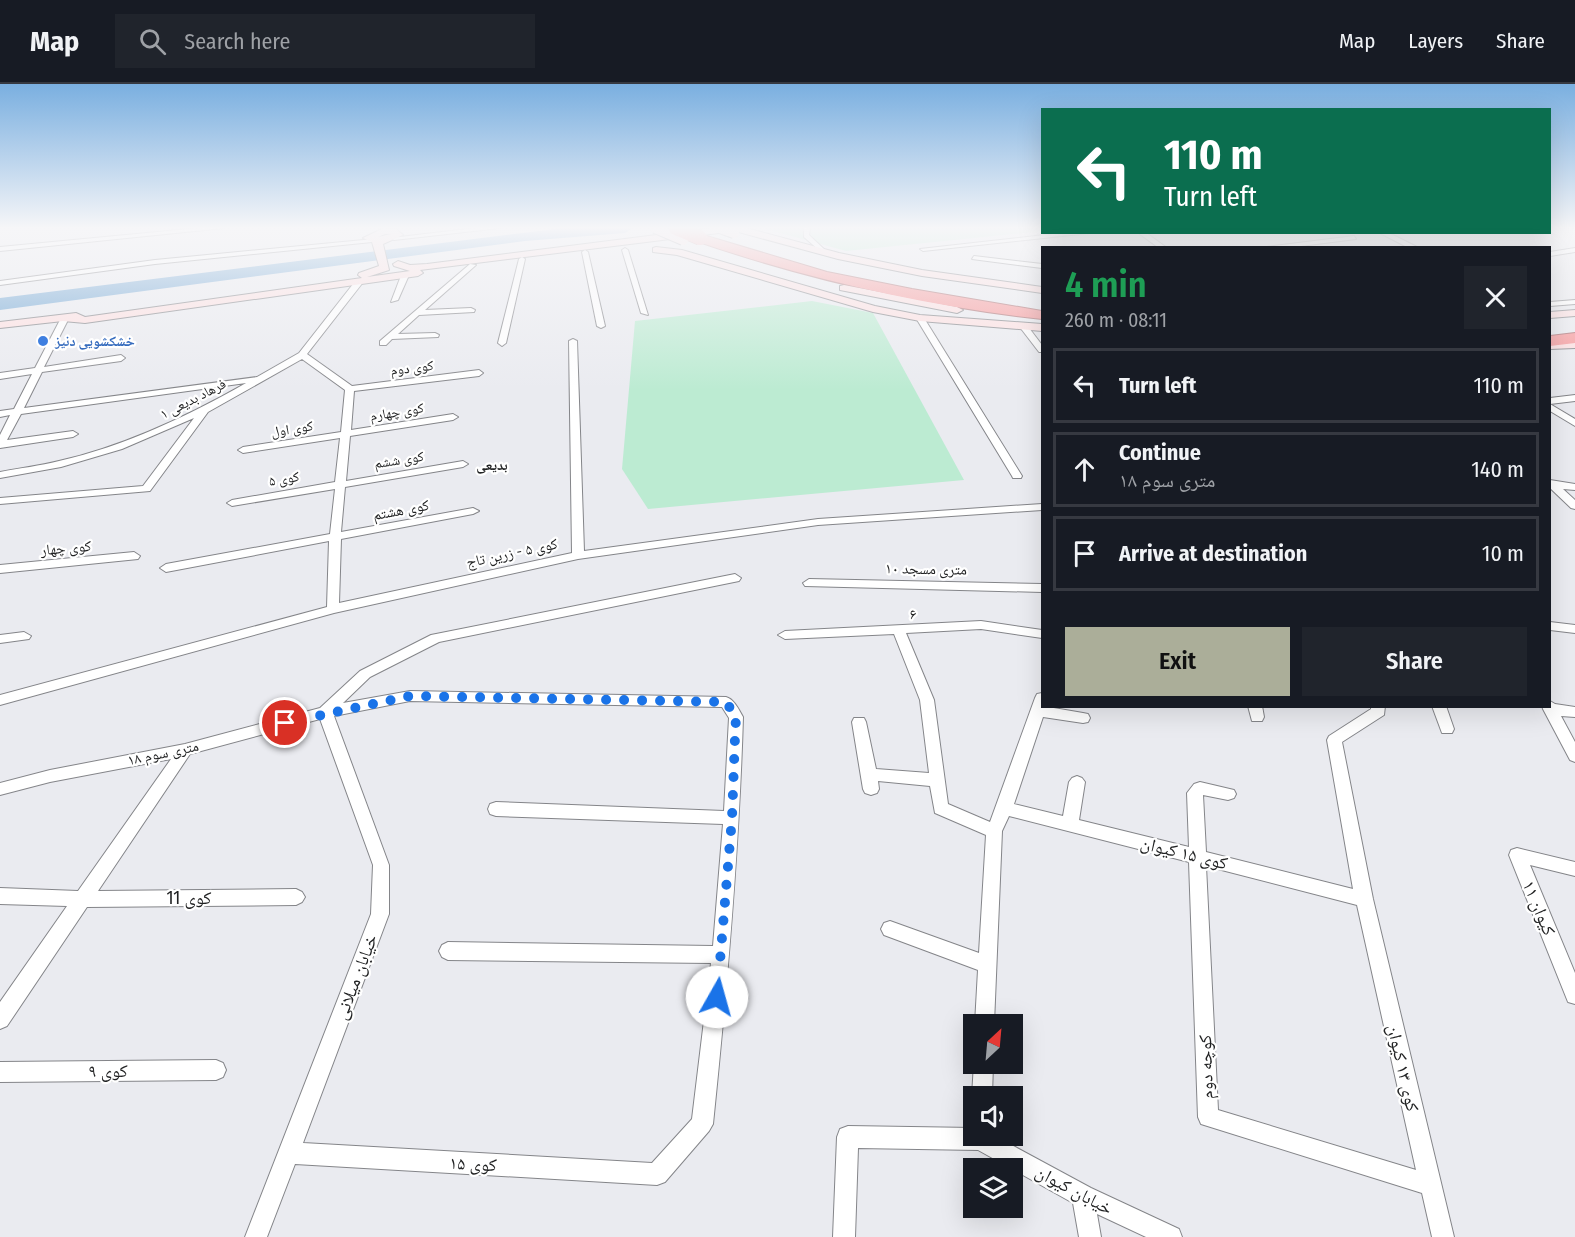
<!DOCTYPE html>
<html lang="en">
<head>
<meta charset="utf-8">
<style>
	body { margin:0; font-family:"Fira Sans Condensed","Noto Naskh Arabic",sans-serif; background:#20242c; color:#f1f3f6; height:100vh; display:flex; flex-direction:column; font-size:22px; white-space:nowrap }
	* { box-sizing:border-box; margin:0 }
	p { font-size:20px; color:#9ea1a6 }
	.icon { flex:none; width:33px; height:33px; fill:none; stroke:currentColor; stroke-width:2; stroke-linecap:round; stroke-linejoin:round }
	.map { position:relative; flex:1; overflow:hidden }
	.side { position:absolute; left:1041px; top:162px; width:510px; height:462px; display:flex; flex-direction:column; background:#171b24; border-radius:0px; box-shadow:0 6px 24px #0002 }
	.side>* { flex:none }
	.top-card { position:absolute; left:1041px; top:24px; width:510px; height:126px; border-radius:0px; box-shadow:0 6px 24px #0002; background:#0b6e4f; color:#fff; overflow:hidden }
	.needle { width:39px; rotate:26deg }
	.fabs { position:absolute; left:963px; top:930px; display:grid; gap:12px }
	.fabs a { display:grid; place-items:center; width:60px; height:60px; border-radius:0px; background:#171b24; box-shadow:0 6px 24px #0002; font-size:30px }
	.pin { position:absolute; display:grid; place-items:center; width:51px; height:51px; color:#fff; margin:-26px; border:3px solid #fff; border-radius:50%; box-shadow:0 2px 6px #0007 }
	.me { position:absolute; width:66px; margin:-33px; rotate:7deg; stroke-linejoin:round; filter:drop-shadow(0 0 4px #0008) }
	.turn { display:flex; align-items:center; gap:21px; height:126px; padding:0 24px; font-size:27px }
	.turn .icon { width:78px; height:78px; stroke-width:2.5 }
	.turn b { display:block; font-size:42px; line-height:51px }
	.round { display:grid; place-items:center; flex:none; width:63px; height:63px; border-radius:0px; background:#20242c }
	.summary { display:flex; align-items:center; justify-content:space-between; height:102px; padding:0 24px }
	h1 { font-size:36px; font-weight:600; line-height:45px; color:#1e9e55 }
	.primary-button { display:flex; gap:12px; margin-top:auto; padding:12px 24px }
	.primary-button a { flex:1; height:69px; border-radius:0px; background:#abae99; color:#111; font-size:24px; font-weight:600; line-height:69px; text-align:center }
	.primary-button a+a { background:#20242c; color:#f1f3f6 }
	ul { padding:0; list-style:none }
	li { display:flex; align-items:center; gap:18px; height:75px; margin:0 12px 9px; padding:0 12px; border:3px solid #363941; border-radius:0px }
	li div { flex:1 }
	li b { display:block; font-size:22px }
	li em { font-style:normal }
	header { display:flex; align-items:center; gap:36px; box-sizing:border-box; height:84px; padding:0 30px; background:#171b24; border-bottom:2px solid #363941 }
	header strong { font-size:28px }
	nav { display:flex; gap:33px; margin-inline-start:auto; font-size:21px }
	.search { width:420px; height:54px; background:#20242c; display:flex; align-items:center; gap:15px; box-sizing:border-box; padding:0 21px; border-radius:0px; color:#9ea1a6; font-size:22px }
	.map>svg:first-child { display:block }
	.green { fill:#bcebd2 }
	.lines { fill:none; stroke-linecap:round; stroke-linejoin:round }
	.river { fill:#75a8d4; fill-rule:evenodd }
	.street-casing { stroke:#848589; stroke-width:2 }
	.secondary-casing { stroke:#848589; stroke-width:2 }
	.highway-casing { stroke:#ac6f71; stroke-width:2 }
	.street { fill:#fff; fill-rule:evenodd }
	.secondary { fill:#fde0e1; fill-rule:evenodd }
	.highway { fill:#f7989a; fill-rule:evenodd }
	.secondary-bridge-casing { stroke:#848589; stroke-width:12; stroke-linecap:butt }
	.highway-bridge-casing { stroke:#ac6f71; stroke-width:15; stroke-linecap:butt }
	.secondary-bridge { stroke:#fde0e1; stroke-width:10 }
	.highway-bridge { stroke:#f7989a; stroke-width:14 }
	.route { stroke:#1a73e8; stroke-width:10; stroke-dasharray:0 18 }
	.shop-dot { fill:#3f7fe0; stroke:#fff; stroke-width:2 }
	.labels { text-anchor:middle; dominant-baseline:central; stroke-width:4.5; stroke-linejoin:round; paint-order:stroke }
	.far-shop-label { font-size:14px; font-weight:bold; fill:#366cbe; stroke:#fff; text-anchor:start }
	.far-street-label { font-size:14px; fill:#222324; stroke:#fff }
	.far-neighbourhood-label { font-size:14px; font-weight:bold; fill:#222324; stroke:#fff }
	.street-label { font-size:15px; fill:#222324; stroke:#fff }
	.near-street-label { font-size:18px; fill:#222324; stroke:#fff }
</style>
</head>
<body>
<header>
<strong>Map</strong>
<div class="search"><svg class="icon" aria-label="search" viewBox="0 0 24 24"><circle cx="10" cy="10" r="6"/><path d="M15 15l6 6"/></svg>Search here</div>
<nav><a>Map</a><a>Layers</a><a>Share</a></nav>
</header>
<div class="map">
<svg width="1575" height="1153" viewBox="0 0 1575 1153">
	<rect width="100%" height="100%" fill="#eaebf0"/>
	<g class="green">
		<polygon points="762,144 1042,144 1042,147 846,167"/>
		<polygon points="812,217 873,229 964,396 648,425 622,385 635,237"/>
	</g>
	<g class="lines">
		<polygon class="river" points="563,144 633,144 625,149 525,157 0,226 0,214"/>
		<defs>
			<g id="street">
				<polygon points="199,144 224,144 0,167 0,163"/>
				<polygon points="476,144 500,144 394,156 391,154"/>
				<polygon points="804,144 810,144 809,151 825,166 825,168 821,168 804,153"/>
				<polygon points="1071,148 1099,148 923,167 920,165"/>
				<polygon points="1137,148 1145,148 1167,164 1159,164"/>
				<polygon points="1378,148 1387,148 1419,164 1409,164"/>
				<polygon points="1354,152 1356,155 1285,164 1259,164"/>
				<polygon points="374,155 372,158 155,180 0,201 0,197 155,176"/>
				<polygon points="625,164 628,166 648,231 641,229 622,166"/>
				<polygon points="1575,164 1575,168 1550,172 1550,168"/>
				<polygon points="585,166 588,168 605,242 601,244 597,242 582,168"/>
				<polygon points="974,172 1042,180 1042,184 972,175"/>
				<polygon points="522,173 525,175 506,259 502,262 498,259 519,175"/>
				<polygon points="470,180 476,181 425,226 471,224 475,226 474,228 419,231 398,250 435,249 439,251 438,253 392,255 386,261 380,261 380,257"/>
				<polygon points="402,189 409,191 398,216 391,218"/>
				<path d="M357 195 364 197 307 270 352 302 479 286 483 289 479 292 354 307 351 346 453 330 458 333 453 336 350 352 346 397 463 377 468 380 463 383 345 403 341 448 473 424 479 427 473 430 341 455 339 519 572 469 569 257 573 255 577 257 584 467 818 435 1042 420V426L818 441 578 475 334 529 0 621V611L327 523 329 457 166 488 160 484 166 480 330 450 335 405 232 422 227 419 232 416 335 398 340 354 243 369 238 366 243 363 341 348 345 306 302 275 208 328 150 407 0 420V414L143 402 194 334 122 365 61 383 0 394V388C20 384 40 382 59 377 125 362 188 332 246 299L21 330 7 356 73 347 78 350 73 353 0 364V351L10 331 0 333V327L14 325 32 290 0 295V289L35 284 61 234 65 232 69 234 44 283 121 271 125 274 121 277 42 288 24 324 257 293 299 269Z"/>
				<polygon points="1575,216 1575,220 1550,222 1550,218"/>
				<polygon points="917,232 924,234 1022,392 1021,394 1013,394 1012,392 916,234"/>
				<polygon points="1020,240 1026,240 1042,261 1042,268 1039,268 1019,242"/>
				<polygon points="1575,311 1575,317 1550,320 1550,314"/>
				<polygon points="1550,320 1575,335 1575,342 1550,327"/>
				<polygon points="1550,396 1575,400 1575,406 1563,405 1575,416 1575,425 1571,424 1550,404"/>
				<polygon points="134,468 140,472 138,475 0,489 0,481"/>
				<path d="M735 490 741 494 739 497 439 558 370 593 343 619 410 607 726 613C734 615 739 626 743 633 739 769 727 904 713 1040L709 1047 665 1098 657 1101 295 1080 267 1153H245L371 830 373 781 320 635 190 670 98 807 296 805 302 808 305 813 302 818 296 821 87 823 7 942 0 945V918L67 822 0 820V804L78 807 171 675 50 698 0 711V699L50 686 185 660 320 624 360 587 431 551ZM410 617 722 623 729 634 724 727 496 718 490 720 488 725 490 730 496 732 723 740 713 862 448 858 442 861 439 867 442 873 448 876 711 879 692 1035 652 1079 303 1059 389 830V781L334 632Z"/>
				<polygon points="809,495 1042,500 1042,508 805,502 803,499"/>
				<path d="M981 537 1042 546V554L981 545 906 549 934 616 948 720 990 738 1035 614 1037 610 1042 609V622L1083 629 1088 630 1090 634 1088 638 1083 639 1043 633 1014 720 1063 732 1069 698 1072 694 1077 692 1082 694 1085 698 1079 736 1189 763 1187 709 1194 700 1200 698 1234 706 1236 710 1234 714 1228 716 1203 711 1206 768 1353 805 1327 656 1329 652 1371 625V622H1385L1384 631 1342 658 1373 815 1454 1153H1432L1422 1109 1201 1040 1198 1033 1189 778 1009 732 1002 747 994 940H975L978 886 884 851 881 845 884 839 890 837 979 869 986 751 935 729 930 702 878 697 879 705 877 709 871 711 865 709 863 705 852 638 854 634H864L866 638 876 685 929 689 920 616 894 550 785 555 778 551 785 547ZM1206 782 1357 821 1416 1086 1218 1026Z"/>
				<polygon points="1550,538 1575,541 1575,549 1550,546"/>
				<polygon points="24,548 31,552 29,555 0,559 0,551"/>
				<polygon points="1550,617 1555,620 1575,623 1575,633 1561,632 1575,658 1575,678 1570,676 1543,625 1542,622 1550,622"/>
				<polygon points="1248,622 1262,622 1264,633 1262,637 1252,637"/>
				<polygon points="1432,622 1446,622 1454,645 1452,649 1442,649"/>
				<polygon points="1517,764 1575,778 1575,792 1530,781 1575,889 1575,920 1568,918 1509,771 1511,766"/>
				<polygon points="216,976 223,979 226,986 223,993 216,996 0,998 0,978"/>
				<polygon points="974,979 993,980 992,1012 974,1012 974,1016 972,1012"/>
				<polygon points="848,1042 974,1044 974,1052 995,1052 1091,1104 1179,1145 1182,1153 1146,1153 1097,1130 1101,1153 1079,1153 1073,1119 978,1066 858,1064 855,1153 833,1153 837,1053 840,1045"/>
			</g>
			<g id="secondary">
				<path d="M384 144 396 145 403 151 383 160 389 186 367 193 410 187 394 182 393 180 398 177 410 181 427 180 712 144H746L839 169 922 186 1042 203V209L922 192 838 175 735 147 420 186 423 189 418 192 85 239 63 237 0 244V238L76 229 85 233 362 194 358 191 359 189 379 182 372 158 363 154ZM385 150H391L378 153Z"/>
				<polygon points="656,163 682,166 875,222 920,231 1042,240 1042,247 920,237 873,228 677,171 653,168 653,164"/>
				<polygon points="844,201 957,223 963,226 957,229 840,206 840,202"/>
				<polygon points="1575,226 1575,232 1550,234 1550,228"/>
				<polygon points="1575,256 1575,264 1550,265 1550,257"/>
			</g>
			<g id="highway">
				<path d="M700 150 827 188 912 205 1042 227V235C925 222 807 195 696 157L694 154Z"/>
				<polygon points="1575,249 1575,259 1550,262 1550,252"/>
			</g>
		</defs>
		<use href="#street" class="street-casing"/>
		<use href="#secondary" class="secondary-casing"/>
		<use href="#highway" class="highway-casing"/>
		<use href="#street" class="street"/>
		<use href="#secondary" class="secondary"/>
		<use href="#highway" class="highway"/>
		<defs>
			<g id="secondary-bridge">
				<polyline points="655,144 683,156"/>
				<polyline points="720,144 734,149"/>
			</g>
			<polyline id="highway-bridge" points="676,144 700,154"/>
		</defs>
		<use href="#secondary-bridge" class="secondary-bridge-casing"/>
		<use href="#highway-bridge" class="highway-bridge-casing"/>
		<use href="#secondary-bridge" class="secondary-bridge"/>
		<use href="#highway-bridge" class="highway-bridge"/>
	</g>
	<linearGradient id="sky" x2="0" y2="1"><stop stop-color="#7aafe0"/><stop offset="0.47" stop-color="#f6f6f8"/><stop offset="1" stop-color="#f6f6f8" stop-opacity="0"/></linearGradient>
	<rect width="1575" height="306" fill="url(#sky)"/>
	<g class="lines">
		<polyline class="route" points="285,639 410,612 726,618 736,633 735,653 732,734 717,913"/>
	</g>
	<circle class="shop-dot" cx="43" cy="257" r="6"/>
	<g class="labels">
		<g class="far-shop-label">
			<text x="55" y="257">خشکشویی دنیز</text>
		</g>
		<g class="far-street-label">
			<text transform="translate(412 284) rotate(-7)">کوی دوم</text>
			<text transform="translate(193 315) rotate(-27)">فرهاد بدیعی ۱</text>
			<text transform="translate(397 328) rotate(-9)">کوی چهارم</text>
			<text transform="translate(292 345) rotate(-9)">کوی اول</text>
			<text transform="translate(399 376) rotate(-9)">کوی ششم</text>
			<text transform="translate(284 395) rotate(-10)">کوی ۵</text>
		</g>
		<g class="far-neighbourhood-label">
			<text x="492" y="381">بدیعی</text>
		</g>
		<g class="street-label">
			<text transform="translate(401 426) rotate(-11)">کوی هشتم</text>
			<text transform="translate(66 464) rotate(-5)">کوی چهار</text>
			<text transform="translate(512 469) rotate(-12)">کوی ۵ - زرین تاج</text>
			<text transform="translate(926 485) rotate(1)">۱۰ متری مسجد</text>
			<text transform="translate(913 530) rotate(-4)">۶</text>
			<text transform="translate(163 669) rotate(-12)">۱۸ متری سوم</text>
		</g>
		<g class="near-street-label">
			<text transform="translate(1184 769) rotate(14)">کوی ۱۵ کیوان</text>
			<text x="189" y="814">کوی 11</text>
			<text transform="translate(1539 824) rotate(67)">کیوان ۱۱</text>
			<text transform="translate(356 893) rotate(-69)">خیابان میلانی</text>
			<text transform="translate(1206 983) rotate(-92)">کوچه دوم</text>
			<text transform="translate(1403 984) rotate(77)">کوی ۱۳ کیوان</text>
			<text x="108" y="987">کوی ۹</text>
			<text transform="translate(473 1080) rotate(3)">کوی ۱۵</text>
			<text transform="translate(1074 1106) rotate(28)">خیابان کیوان</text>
		</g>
	</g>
</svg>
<div class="fabs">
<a><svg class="needle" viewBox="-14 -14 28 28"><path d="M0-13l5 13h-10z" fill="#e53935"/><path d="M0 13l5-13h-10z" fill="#9ea1a6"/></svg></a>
<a><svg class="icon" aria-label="sound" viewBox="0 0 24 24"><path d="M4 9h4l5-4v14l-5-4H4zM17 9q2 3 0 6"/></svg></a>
<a><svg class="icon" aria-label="layers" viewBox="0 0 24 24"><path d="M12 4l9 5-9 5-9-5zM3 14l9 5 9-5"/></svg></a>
</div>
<div class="pin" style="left:285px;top:639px;background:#d93025"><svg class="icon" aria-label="arrive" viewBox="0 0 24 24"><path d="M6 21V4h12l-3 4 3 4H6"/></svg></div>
<svg class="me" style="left:717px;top:913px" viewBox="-20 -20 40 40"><circle r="19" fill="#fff"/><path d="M0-13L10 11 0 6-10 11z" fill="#1a73e8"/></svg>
<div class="top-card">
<div class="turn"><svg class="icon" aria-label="left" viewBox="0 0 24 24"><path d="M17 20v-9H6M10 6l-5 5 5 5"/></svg><div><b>110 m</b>Turn left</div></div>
</div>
<section class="side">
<div class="summary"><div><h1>4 min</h1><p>260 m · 08:11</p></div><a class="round"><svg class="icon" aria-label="close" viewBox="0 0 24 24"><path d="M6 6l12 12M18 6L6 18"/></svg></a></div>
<ul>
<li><svg class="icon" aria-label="left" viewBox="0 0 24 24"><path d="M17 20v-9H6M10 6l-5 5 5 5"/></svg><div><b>Turn left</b></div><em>110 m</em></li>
<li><svg class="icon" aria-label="ahead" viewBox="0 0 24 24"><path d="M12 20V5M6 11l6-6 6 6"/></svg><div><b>Continue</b><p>۱۸ متری سوم</p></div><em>140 m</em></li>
<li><svg class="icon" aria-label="arrive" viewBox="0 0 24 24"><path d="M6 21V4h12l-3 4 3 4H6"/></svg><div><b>Arrive at destination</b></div><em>10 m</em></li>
</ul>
<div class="primary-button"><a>Exit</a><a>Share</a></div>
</section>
</div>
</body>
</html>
